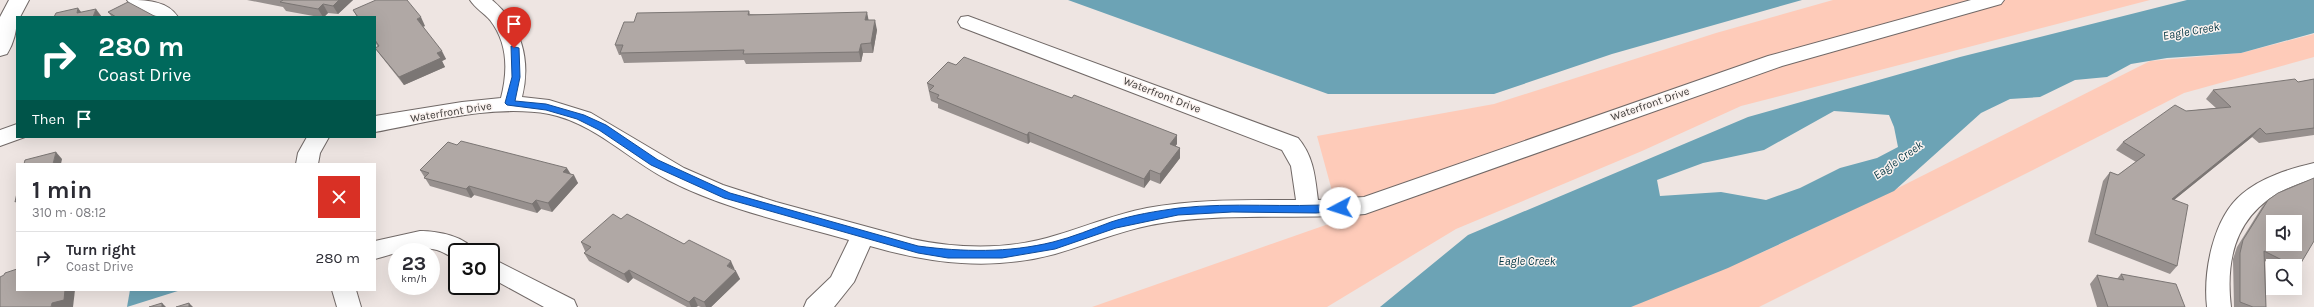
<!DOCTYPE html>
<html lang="en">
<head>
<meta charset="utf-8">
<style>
	body { margin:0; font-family:Karla,sans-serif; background:#f7f7f7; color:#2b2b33; height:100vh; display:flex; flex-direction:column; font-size:15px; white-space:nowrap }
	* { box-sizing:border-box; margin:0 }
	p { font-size:13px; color:#7c7c81 }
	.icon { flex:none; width:22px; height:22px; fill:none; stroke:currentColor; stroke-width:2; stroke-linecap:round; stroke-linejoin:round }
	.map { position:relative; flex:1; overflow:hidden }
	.side { position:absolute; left:16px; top:163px; width:360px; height:128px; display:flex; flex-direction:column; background:#fff; border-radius:0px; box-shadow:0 4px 16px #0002 }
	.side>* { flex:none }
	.banner { position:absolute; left:16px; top:16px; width:360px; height:122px; border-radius:0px; box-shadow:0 4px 16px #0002; background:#00695c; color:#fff; overflow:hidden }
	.tools { position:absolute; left:2266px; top:215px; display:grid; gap:8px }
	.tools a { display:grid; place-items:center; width:36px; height:36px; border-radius:0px; background:#fff; box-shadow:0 4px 16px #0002; font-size:20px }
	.speed { position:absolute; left:388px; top:243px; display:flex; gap:8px; font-size:20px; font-weight:700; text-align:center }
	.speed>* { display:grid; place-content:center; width:52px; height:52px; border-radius:50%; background:#fff; box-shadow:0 4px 16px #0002; line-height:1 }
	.speed small { font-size:10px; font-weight:400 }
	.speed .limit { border:2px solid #111; border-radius:6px; background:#fff; color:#111 }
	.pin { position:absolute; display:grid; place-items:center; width:34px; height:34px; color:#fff; margin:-41px -17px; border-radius:50% 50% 50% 0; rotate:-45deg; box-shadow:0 0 4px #0007 }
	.pin .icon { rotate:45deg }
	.me { position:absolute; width:44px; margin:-22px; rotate:265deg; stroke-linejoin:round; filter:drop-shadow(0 0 3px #0008) }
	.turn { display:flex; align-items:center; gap:14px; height:84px; padding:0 16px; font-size:18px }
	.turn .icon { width:52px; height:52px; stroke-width:2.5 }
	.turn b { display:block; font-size:28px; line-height:34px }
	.then { display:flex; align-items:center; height:38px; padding:0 16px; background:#0003; gap:8px; font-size:15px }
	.round { display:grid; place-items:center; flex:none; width:42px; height:42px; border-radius:0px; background:#f7f7f7 }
	.head { display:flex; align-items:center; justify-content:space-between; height:68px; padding:0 16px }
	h1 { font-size:24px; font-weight:700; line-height:30px }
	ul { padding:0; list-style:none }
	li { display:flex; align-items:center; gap:12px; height:52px; padding:0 16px; border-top:1px solid #e1e1e2 }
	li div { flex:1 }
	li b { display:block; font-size:15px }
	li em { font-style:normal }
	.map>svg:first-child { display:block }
	.green { fill:#fecbb9 }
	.water { fill:#6ca3b5; fill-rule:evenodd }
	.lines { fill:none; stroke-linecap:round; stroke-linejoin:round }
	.street-casing { stroke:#716967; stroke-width:2 }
	.street { fill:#fff; fill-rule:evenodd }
	.wall { fill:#97908e }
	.shaded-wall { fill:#7b7674 }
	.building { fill:#b0a8a5; stroke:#7b7674; fill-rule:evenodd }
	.route { fill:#1a73e8; stroke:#114b97 }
	.labels { text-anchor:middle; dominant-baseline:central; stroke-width:3; stroke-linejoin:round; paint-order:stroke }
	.street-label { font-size:11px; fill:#3d3a38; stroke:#fbf3f0 }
	.water-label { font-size:12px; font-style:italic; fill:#003643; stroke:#fbf3f0 }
</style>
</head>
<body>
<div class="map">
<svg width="2314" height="307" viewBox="0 0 2314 307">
	<rect width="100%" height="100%" fill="#eee5e2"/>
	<g class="green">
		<polygon points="1833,0 2150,0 1741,106 1642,151 1456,229 1327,307 1092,307 1340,220 1317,136 1494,104 1716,33"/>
		<polygon points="2314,34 2314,57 2184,93 2023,175 1759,307 1630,307 1763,252 1898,188 2150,61 2241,53"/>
	</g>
	<g class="water">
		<polygon points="1068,0 1802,0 1612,54 1494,94 1328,94"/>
		<path d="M2187 0H2314V33L2241 53 2167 58 2131 64 2107 77 2075 80 2040 97 2010 99 1981 113 1894 191 1728 268 1631 307H1380L1468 235 1748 117 1960 57ZM1834 111 1889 115 1894 127 1898 147 1877 158 1840 168 1800 188 1766 200 1721 192 1660 196 1657 180 1703 163 1764 150Z"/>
		<polygon points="130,290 181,290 127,307"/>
	</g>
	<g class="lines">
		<defs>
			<g id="street">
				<path d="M9 0H29L20 17H17C17 29 14 43 7 54L0 56V17Z"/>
				<path d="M127 0C145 0 167 0 178 17 160 17 138 17 127 0Z"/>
				<path d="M470 0H492C522 25 531 61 522 97L549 100 591 113 684 168 723 185 776 202 912 239C959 249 1010 250 1057 235 1087 226 1116 214 1147 208 1196 199 1246 200 1296 200L1291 166 1282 150 961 27 958 22 961 17 968 16 1298 138C1314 157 1315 177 1318 200L1364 197 1768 56 1971 0H2004L2001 4 1782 66 1365 214C1300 220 1234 213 1169 222 1129 227 1093 243 1055 254 992 271 932 264 870 246L854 282 834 307H804L807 300 831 277 849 240C789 223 724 209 668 180 629 160 594 123 549 114 492 104 431 122 375 132V116L462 102 501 98C508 71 508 43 490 20 484 13 475 8 470 0Z"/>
				<polygon points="17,124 17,137 25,137 0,146 0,130"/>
				<polygon points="307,137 329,137 320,153 318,164 296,164 298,153"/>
				<path d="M2314 163V179C2248 196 2223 241 2231 307H2207C2203 272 2213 218 2242 194 2262 177 2289 169 2314 163Z"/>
				<path d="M420 231C437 231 466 236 475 252H457V259C450 257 444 252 437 250 415 245 395 254 375 259V241Z"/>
				<polygon points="491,258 574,300 577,307 544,307 491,278"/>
				<polygon points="332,290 356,290 361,307 337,307"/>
			</g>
		</defs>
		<use href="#street" class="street-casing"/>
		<use href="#street" class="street"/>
	</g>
	<g class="wall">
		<polygon points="247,0 353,0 338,14 328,13 324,17 319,17 286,11 283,7"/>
		<polygon points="353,10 425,26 423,27 446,59 442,61 445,67 404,85 381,56 375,48 378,47 375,42 375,17 357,17"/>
		<polygon points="749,11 750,14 869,20 877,30 873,53 863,53 861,62 746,64 744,60 624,63 621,55 619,55 615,45 634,22"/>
		<polygon points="108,12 156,17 112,17"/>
		<polygon points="956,65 1072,98 1177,135 1177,144 1175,146 1180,148 1180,158 1160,184 1150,180 1144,188 1030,142 1028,144 938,108 938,104 931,101 927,83"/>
		<polygon points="2314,79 2314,135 2259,143 2252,137 2174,200 2177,266 2170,274 2088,242 2103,181 2110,172 2118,175 2136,162 2116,150 2123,142 2186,111 2216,108 2206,99 2213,90 2298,82"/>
		<polygon points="420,170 570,174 578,183 552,212 541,209 537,213 474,195 471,198 430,186"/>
		<polygon points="2268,200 2298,268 2295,271 2295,266 2274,266 2265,261 2266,307 2234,307 2233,259 2237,247 2262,207"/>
		<polygon points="621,219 684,244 734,270 740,279 711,307 701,307 698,306 696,307 687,307 633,278 628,283 589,261 584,253 586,251 585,251 581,242"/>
		<polygon points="2121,274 2185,307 2097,307 2090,284 2097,275 2117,279"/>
	</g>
	<g class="shaded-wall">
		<polygon points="339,0 353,0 338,14 333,6"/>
		<polygon points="323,4 328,13 324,17 323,17 318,9"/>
		<polygon points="78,8 85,17 77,13"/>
		<polygon points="96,9 102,17 93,17"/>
		<polygon points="867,12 869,22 865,20"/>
		<polygon points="421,17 425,26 421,27 417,19"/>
		<polygon points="875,20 877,30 873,53 871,43"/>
		<polygon points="861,44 863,53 861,62 859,52"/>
		<polygon points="442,51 446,59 442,61 445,67 404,85 399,77 437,53"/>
		<polygon points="2260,128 2252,137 2164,208 2172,199"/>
		<polygon points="1029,132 1030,142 1028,144 1027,135"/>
		<polygon points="1177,135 1177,144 1170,154 1170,144"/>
		<polygon points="1180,148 1180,158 1160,184 1160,174"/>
		<polygon points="56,152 62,159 61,164 53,164"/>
		<polygon points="567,168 572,176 563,172"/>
		<polygon points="1150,170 1150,180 1144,188 1144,179"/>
		<polygon points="574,175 578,183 552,212 548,203"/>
		<polygon points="469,186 474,195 471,198 466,189"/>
		<polygon points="536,200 541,209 537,213 532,204"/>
		<polygon points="731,261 735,270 727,266"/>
		<polygon points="629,270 633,278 628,283 624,274"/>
		<polygon points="736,271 740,279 711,307 706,307 704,302"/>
		<polygon points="65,290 75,290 73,307 51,307 52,303"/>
		<polygon points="694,297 698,306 696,307 691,307 689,302"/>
		<polygon points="162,303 166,307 162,307"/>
		<polygon points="189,303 193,307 189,307"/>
	</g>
	<g class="building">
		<polygon points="283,0 339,0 333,6 323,4 318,9 280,2"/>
		<polygon points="376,0 407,0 421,17 417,19 442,51 437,53 441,58 399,77 375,48 379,46 375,40 375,17 358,17 353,10"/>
		<polygon points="128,2 156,17 116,17 108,12"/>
		<polygon points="78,8 77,13 96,9 93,17 54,17 56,13"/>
		<polygon points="749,11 748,15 867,12 865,20 875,20 871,43 861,44 859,52 743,54 744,50 620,53 623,45 615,45 624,22 634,22 637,13"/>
		<polygon points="964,57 1072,98 1074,95 1177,135 1170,144 1180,148 1160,174 1150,170 1144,179 1029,132 1027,135 937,98 939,95 929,91 934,86 927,83 948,62 956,65"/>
		<polygon points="2295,79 2298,82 2314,79 2314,128 2266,134 2260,128 2172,199 2188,205 2177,266 2095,234 2110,172 2118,175 2145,155 2123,142 2175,105 2186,111 2231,107 2213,90"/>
		<polygon points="461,141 567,168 563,172 574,175 548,203 536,200 532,204 469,186 466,189 424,178 429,173 420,170 448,142 457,145"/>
		<polygon points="56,152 53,164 24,164 25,160"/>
		<path d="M2314 178V241L2298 268 2295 267V266H2294L2264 251 2266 307H2253L2240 302V253L2243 240 2268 200 2278 193ZM2273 222H2295V244H2273Z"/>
		<polygon points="17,193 17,201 15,202"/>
		<polygon points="613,214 621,219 627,214 684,244 689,240 731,261 727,266 736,271 704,302 694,297 689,302 629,270 624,274 584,253 591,247 581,242"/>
		<polygon points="17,269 17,290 65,290 64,300 52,303 51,307 0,307 0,277 4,275 5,273"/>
		<polygon points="2121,274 2176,284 2185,307 2108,307 2097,275 2124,280"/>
		<polygon points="162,303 162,307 149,307"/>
		<polygon points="189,303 189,307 176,307"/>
	</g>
	<path class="route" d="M511 46 519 48 520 77 515 101 546 104 584 115 606 125 658 160 730 193 918 246C963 252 1008 253 1053 242 1073 237 1092 229 1111 222 1132 215 1157 211 1179 208 1233 202 1286 208 1340 204L1345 208 1340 211 1316 213 1232 212 1178 215 1116 228 1055 249 1002 258H948L918 253 724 198 651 165 599 130 577 119 546 110 507 105 505 103 512 77Z"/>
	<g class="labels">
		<g class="street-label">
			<text transform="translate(1162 95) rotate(21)">Waterfront Drive</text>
			<text transform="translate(1650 104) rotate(-19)">Waterfront Drive</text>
			<text transform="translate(451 112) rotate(-9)">Waterfront Drive</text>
		</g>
		<g class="water-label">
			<text transform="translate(2191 31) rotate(-10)">Eagle Creek</text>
			<text transform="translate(1898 160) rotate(-35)">Eagle Creek</text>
			<text x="1527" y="261">Eagle Creek</text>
		</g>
	</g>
</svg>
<div class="tools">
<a><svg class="icon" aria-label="sound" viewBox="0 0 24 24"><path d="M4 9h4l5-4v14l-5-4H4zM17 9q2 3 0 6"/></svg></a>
<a><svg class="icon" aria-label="search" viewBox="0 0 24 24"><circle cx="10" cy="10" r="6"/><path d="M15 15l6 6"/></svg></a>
</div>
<div class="speed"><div>23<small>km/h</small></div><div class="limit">30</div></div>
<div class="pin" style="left:514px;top:48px;background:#d93025"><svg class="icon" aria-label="arrive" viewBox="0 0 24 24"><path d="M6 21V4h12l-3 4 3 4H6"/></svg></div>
<svg class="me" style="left:1340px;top:208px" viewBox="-20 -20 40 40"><circle r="19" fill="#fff"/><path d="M0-13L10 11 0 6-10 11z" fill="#1a73e8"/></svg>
<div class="banner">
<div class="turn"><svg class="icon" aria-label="right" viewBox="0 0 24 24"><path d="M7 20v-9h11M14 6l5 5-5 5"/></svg><div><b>280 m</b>Coast Drive</div></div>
<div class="then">Then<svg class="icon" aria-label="arrive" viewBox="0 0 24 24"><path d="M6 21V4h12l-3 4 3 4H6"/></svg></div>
</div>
<section class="side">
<div class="head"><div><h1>1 min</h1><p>310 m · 08:12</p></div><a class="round" style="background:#d93025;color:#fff"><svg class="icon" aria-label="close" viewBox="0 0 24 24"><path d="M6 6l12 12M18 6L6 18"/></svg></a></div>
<ul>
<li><svg class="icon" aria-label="right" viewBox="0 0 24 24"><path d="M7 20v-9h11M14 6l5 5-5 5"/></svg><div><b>Turn right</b><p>Coast Drive</p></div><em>280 m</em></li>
</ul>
</section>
</div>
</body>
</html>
